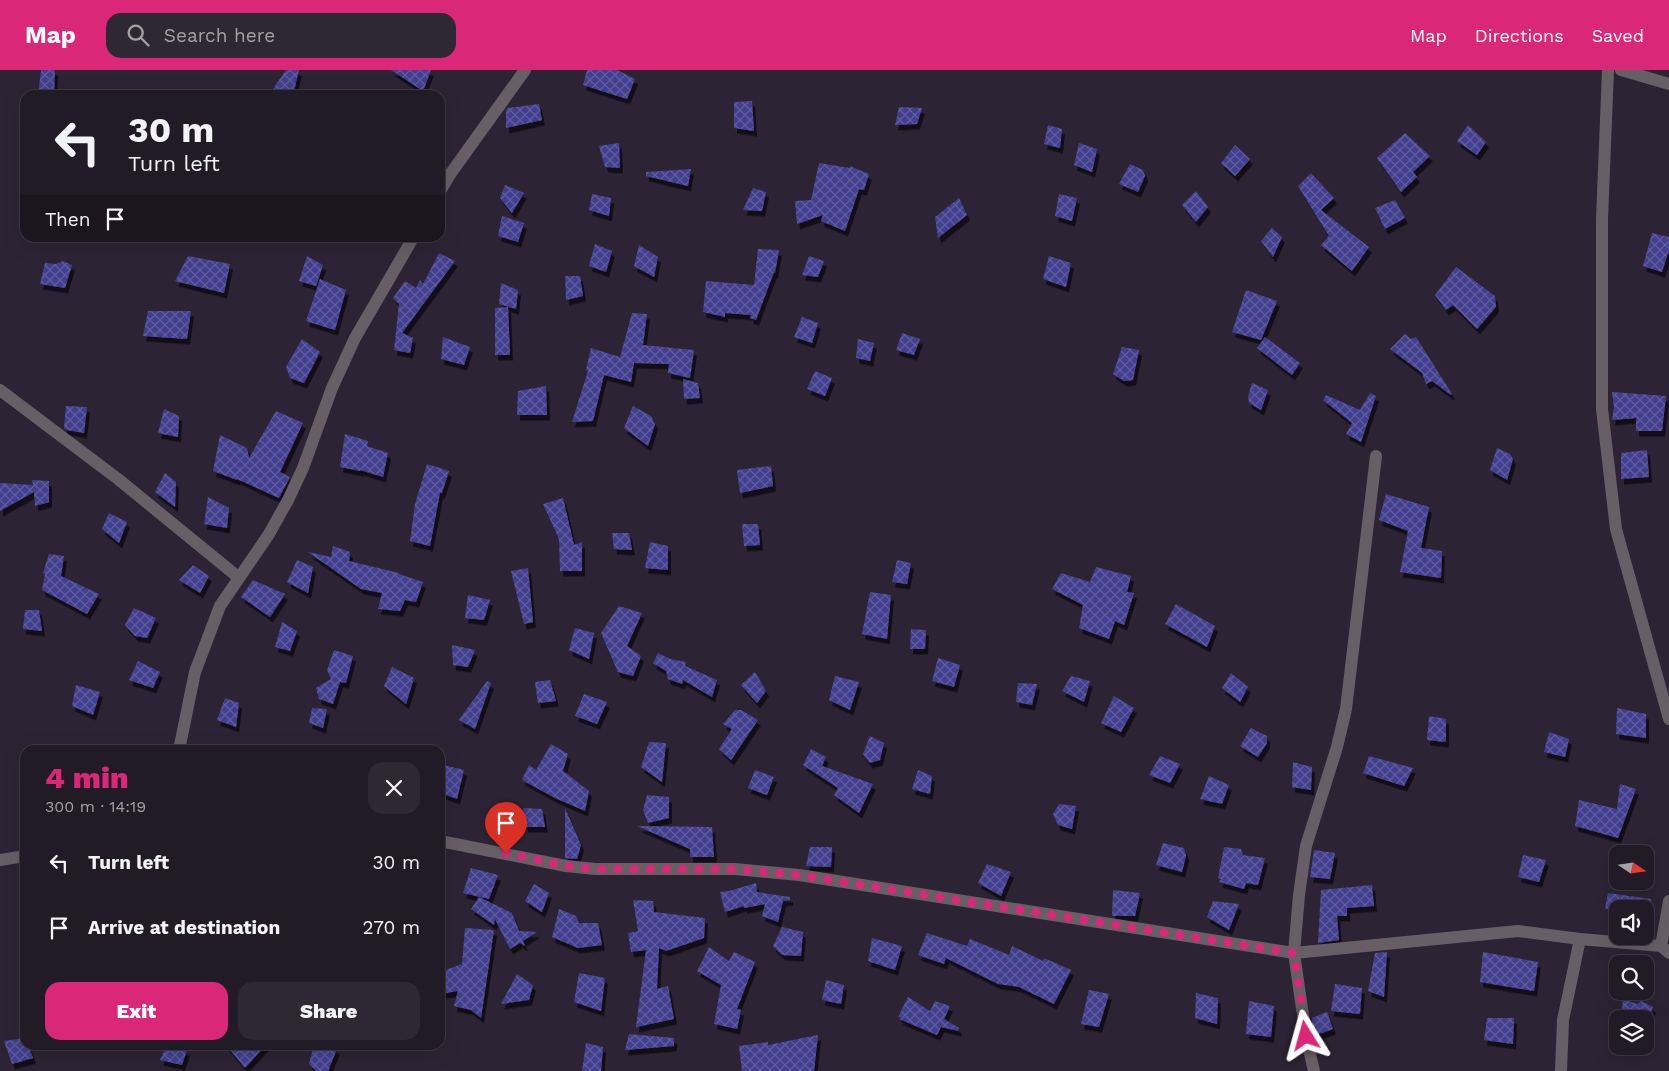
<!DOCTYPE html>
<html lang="en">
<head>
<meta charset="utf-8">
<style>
	body { margin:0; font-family:"Work Sans",sans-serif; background:#2d2833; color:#f1f3f6; height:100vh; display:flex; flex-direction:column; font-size:19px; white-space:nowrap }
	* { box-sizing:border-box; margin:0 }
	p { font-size:16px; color:#a2a1a7 }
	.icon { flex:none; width:28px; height:28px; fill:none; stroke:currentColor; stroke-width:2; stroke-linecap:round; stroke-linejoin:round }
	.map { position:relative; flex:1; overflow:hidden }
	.drawer { position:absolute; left:20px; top:675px; width:425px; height:305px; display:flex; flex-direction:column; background:#211b27; border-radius:15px; box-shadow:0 5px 20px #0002,0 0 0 1px #3e3944 }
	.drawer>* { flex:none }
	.hud { position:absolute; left:20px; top:20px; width:425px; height:152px; border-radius:15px; box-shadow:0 5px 20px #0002,0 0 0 1px #3e3944; background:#211b27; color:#f1f3f6; overflow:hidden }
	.needle { width:32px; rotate:103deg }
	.tools { position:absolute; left:1609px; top:775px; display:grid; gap:10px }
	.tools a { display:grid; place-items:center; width:45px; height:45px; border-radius:10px; background:#211b27; box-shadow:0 5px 20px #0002,0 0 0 1px #3e3944; font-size:25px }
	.pin { position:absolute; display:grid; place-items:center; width:42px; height:42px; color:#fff; margin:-51px -21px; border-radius:50% 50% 50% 0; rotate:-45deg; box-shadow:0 0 5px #0007 }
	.pin .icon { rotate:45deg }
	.me { position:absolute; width:55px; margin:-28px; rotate:352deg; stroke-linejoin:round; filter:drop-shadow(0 0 4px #0008) }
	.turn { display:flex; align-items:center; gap:18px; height:105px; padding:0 25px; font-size:22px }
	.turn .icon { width:65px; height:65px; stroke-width:2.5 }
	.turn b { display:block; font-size:35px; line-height:42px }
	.then { display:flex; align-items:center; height:48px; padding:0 25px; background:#0003; gap:10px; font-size:19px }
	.round { display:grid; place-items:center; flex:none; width:52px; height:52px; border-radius:15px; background:#2d2833 }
	.head { display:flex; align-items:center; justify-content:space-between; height:85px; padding:0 25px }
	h1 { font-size:30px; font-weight:800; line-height:38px; color:#db2777 }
	.cta { display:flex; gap:10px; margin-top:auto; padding:10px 25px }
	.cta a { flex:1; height:58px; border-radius:15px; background:#db2777; color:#fff; font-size:20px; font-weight:800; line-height:58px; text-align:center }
	.cta a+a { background:#2d2833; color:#f1f3f6 }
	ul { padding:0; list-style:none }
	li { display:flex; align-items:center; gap:15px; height:65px; padding:0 25px }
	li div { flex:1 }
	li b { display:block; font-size:19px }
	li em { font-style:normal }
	header { display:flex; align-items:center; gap:30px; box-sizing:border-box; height:70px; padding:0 25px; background:#db2777; color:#fff }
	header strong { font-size:24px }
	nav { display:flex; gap:28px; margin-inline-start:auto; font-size:18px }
	.search { width:350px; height:45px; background:#2d2833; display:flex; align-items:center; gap:12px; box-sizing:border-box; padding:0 18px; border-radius:15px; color:#a2a1a7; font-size:19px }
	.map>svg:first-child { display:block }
	.building { fill:url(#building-cross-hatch); filter:url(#shadow) }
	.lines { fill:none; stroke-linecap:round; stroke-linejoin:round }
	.minor { stroke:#675f65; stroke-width:12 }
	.route { stroke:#db2777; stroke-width:9; stroke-dasharray:0 16.2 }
</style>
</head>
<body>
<header>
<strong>Map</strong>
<div class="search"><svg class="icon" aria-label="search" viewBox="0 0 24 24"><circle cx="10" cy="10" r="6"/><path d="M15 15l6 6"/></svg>Search here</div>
<nav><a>Map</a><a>Directions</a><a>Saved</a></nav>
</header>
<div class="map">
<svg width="1669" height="1001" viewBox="0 0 1669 1001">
	<defs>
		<pattern id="building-cross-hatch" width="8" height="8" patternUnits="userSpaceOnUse" patternTransform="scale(1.25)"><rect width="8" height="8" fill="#433f8e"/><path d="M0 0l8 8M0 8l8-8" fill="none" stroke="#5f5b9f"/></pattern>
		<filter id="shadow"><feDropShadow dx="3" dy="5.5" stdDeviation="0" flood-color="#0009"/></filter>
	</defs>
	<rect width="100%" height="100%" fill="#2c2434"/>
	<g class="building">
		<polygon points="41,0 55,0 54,25 38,25"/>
		<polygon points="286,0 299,0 293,25 269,25"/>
		<polygon points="391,0 431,0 423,21"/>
		<polygon points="587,0 617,0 635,9 627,29 583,15"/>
		<polygon points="752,31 754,61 734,58 734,32"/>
		<polygon points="539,34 542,50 506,58 506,40 508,38"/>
		<polygon points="899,37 922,38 917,54 895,55"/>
		<polygon points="1048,55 1062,59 1060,78 1044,74"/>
		<polygon points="1468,55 1486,72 1477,85 1457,71"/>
		<polygon points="1405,63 1430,86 1413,102 1417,107 1401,122 1377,88"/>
		<polygon points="619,73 620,98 605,97 599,76"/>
		<polygon points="1079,73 1097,79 1092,102 1074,95"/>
		<polygon points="1235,75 1250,89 1235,106 1221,93"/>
		<polygon points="819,93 850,98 850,96 869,104 864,120 859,119 845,161 821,151 823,145 797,154 795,131 811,130"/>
		<polygon points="1130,94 1143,100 1145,106 1138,122 1119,114"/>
		<polygon points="691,99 688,116 646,106 646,102"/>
		<polygon points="1311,103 1334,128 1321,140 1369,177 1352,201 1321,175 1329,166 1298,116"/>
		<polygon points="505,115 524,123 512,143 500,128"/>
		<polygon points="753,118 766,122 762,141 743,140"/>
		<polygon points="1196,121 1208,137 1196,152 1182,135"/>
		<polygon points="592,124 611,128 609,146 589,140"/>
		<polygon points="1059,124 1077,128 1072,151 1055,146"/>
		<polygon points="959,128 967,145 938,168 935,147"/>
		<polygon points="1395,130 1405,148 1385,159 1375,138"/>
		<polygon points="502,146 524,153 518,172 498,166"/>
		<polygon points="1272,158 1282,167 1273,187 1261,171"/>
		<polygon points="1652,163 1669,167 1669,180 1662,202 1643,196"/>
		<polygon points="595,174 612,181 606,202 589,196"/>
		<polygon points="639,175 658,187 654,207 634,196"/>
		<polygon points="758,179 779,180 775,203 774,202 756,250 750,248 751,245 725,243 725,247 703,242 706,211 754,215"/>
		<polygon points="439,183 455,191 402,263 413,268 410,283 394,280 399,234 393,228 405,211 416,218 420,210 423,214"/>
		<polygon points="188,186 230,194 224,223 175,211"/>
		<polygon points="307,186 323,195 316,216 299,211"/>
		<polygon points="809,186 824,191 818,207 802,205"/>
		<polygon points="1049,186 1071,193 1066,217 1043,209"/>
		<polygon points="63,191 72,195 65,218 40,214 45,193 56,194"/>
		<polygon points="1456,197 1495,226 1496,237 1477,259 1453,235 1446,240 1435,225"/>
		<polygon points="565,206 580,206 583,226 566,230"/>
		<polygon points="320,209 346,220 335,260 306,251"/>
		<polygon points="501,213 518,220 516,239 499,234"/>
		<polygon points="1246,220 1277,231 1261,270 1232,262"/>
		<polygon points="508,237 510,285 495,285 495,238"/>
		<polygon points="148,241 191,241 187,269 143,266"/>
		<polygon points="632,243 647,244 643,275 694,280 690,308 668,303 669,294 634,293 631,312 604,305 593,351 572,352 588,301 586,300 591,278 620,287"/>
		<polygon points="802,247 818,253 812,273 794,267"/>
		<polygon points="902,263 920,269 914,285 896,280"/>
		<polygon points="1405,264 1411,269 1416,267 1452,324 1451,325 1432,311 1426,314 1422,303 1390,279"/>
		<polygon points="443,267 470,277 464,295 441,289"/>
		<polygon points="1265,267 1300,293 1292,305 1257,278"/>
		<polygon points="302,269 320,282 304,313 290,308 286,297"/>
		<polygon points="858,269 874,273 870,291 856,288"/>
		<polygon points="1122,277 1139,280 1133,310 1124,311 1113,304"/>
		<polygon points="815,301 832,308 825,326 807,319"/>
		<polygon points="683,309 698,313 700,328 684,329"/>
		<polygon points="1252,313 1268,320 1261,340 1249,333 1248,326"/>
		<polygon points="546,316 547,345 517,345 518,321"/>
		<polygon points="1612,322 1666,326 1662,361 1636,361 1636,348 1612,350 1614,337"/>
		<polygon points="1370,323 1376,326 1361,372 1346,364 1352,353 1323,330 1326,325 1360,340"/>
		<polygon points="66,336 87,337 84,363 67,360 64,358"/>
		<polygon points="633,336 651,346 655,354 648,376 624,358"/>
		<polygon points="164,339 179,346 178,367 158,363"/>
		<polygon points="276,341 303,353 280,402 290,407 279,428 237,409 237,410 213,401 220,365 247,378 249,388"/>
		<polygon points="345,364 368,371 367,376 388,383 383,407 360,400 360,401 340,397"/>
		<polygon points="1497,378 1510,384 1513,389 1507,410 1490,400"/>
		<polygon points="1647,380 1649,407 1621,409 1621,383"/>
		<polygon points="427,394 449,401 442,423 440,423 430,476 410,471 415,434"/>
		<polygon points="771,396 773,416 740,423 737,400"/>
		<polygon points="165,403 176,412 175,437 155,422"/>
		<polygon points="32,410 49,411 49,432 35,436 34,422 0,441 0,413 33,415"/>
		<polygon points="1386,424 1429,437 1421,478 1442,481 1441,508 1400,502 1408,461 1379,450"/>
		<polygon points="208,427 229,438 227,458 204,454"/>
		<polygon points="563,428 574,475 582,472 582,501 560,501 559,469 543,434"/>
		<polygon points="109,443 127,452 119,473 102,459"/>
		<polygon points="742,454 758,454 760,475 744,476"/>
		<polygon points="612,463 629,463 632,480 614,479"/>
		<polygon points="650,472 668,476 668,500 645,498"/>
		<polygon points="333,476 350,482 349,491 399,503 399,504 423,512 416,532 405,530 400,541 378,539 382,523 361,519 308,482 331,487"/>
		<polygon points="49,484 64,486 61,506 99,524 87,544 42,520 45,504 43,503"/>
		<polygon points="297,490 313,497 308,523 287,512"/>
		<polygon points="897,490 911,493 907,514 892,512"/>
		<polygon points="193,495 209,506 200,523 179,510"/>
		<polygon points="1096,497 1131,506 1127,522 1134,523 1124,555 1115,551 1109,569 1079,558 1083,535 1052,519 1061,503 1090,512"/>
		<polygon points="528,498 533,552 524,554 511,501"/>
		<polygon points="253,510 285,524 270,547 241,527"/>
		<polygon points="870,522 891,525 887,569 862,564"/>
		<polygon points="468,525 490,530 484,550 465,548"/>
		<polygon points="1176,534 1215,556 1207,577 1165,554"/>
		<polygon points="619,536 642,543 627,576 641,586 633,606 618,602 601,563"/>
		<polygon points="134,538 156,548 147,568 135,566 125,555"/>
		<polygon points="25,540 39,540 42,561 23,559"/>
		<polygon points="282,552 297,561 290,581 275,577"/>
		<polygon points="575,558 594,563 589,589 569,580"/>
		<polygon points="911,559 926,560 925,579 910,579"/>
		<polygon points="452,575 475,580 468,597 453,595"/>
		<polygon points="334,580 353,586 346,613 340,612 333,634 319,629 316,618 331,609 327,600"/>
		<polygon points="658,583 670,589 686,592 685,596 717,610 712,627 683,610 682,614 668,609 666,601 653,593"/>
		<polygon points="938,588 960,595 954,617 932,611"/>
		<polygon points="138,591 160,602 153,618 129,610"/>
		<polygon points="392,597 414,608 406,634 384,616"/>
		<polygon points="755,602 766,621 757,633 741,615"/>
		<polygon points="1231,603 1248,617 1240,632 1222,618"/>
		<polygon points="835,606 859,612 850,640 829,630"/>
		<polygon points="1071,606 1090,611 1084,632 1062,621"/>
		<polygon points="550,610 556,631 538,633 535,612"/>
		<polygon points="487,611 491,613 475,659 459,650"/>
		<polygon points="1018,613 1037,614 1032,635 1016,632"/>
		<polygon points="76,615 100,622 93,645 72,636"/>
		<polygon points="584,624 607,632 597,654 575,646"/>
		<polygon points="1114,626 1134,638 1121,662 1101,653"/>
		<polygon points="225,628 239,633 236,657 217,650"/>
		<polygon points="312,638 327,639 323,658 309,653"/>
		<polygon points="1617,638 1646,644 1646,668 1616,664"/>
		<polygon points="735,640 741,640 758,650 731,690 719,679 732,659 723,654"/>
		<polygon points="1429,646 1446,649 1446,672 1427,670"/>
		<polygon points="1251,658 1267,666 1267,673 1258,687 1240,676"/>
		<polygon points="1549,662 1569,669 1565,687 1544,682"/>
		<polygon points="870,666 884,673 880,690 870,693 863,684"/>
		<polygon points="649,672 666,673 662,712 641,697"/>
		<polygon points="551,674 568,684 563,701 589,721 585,741 555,728 522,710 529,695 536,700"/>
		<polygon points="811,679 826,687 822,696 873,714 859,743 834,725 838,718 803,695"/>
		<polygon points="1160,686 1180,694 1170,713 1149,705"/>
		<polygon points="1369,686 1413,698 1404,716 1363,703"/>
		<polygon points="1293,692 1312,697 1311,720 1292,717"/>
		<polygon points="440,694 464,700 457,729 440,723"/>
		<polygon points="755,700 774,707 767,725 748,718"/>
		<polygon points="918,700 932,706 930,724 912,719"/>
		<polygon points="1209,706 1229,715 1222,734 1200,729"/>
		<polygon points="1620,714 1636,719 1618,768 1575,756 1579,730 1617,739"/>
		<polygon points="647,725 669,727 669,748 648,753 643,740"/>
		<polygon points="1059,734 1076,736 1072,759 1058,755 1053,744"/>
		<polygon points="523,738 542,739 545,757 525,757"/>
		<polygon points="565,738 581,775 577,789 565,788"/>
		<polygon points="637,756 712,757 714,787 690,787 690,779"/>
		<polygon points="1163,773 1184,778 1186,786 1182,802 1156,795"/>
		<polygon points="810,777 832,777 831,797 806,796"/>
		<polygon points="1224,777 1241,779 1243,785 1265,788 1258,815 1246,813 1244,819 1219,812 1221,809 1218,808"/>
		<polygon points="1314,780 1335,783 1330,809 1310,807"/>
		<polygon points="1523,785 1546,790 1539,812 1518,807"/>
		<polygon points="987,794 1011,802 1001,826 978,813"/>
		<polygon points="471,798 498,805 489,829 463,823"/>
		<polygon points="756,813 757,822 790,827 790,830 783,831 778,852 762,846 765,834 744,838 744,836 725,842 720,822 729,821"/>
		<polygon points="534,814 549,823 542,842 525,831"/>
		<polygon points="1372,815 1374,836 1347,838 1347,846 1337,846 1339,870 1318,873 1321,820"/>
		<polygon points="1113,820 1140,823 1135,846 1112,846"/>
		<polygon points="1608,823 1651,829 1650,839 1605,839"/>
		<polygon points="479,827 512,843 519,861 537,862 523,871 525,876 520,873 510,879 495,849 494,855 471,839"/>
		<polygon points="633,830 653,831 654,842 705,848 704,868 666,881 659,878 657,919 668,916 674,949 636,957 646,880 631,882 628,863 638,861"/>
		<polygon points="1213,831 1239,834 1229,860 1207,847"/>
		<polygon points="559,839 576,846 579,853 598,853 602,875 578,878 552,867"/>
		<polygon points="782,857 803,862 801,886 782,885 773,876"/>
		<polygon points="465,858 494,860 481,948 471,940 454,936 458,921 440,924 440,902 462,894"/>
		<polygon points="927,863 967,876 970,869 1009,885 1012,876 1043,891 1044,888 1071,900 1054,934 1019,917 998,914 946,888 944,894 918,885"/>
		<polygon points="872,868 902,876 895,900 868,891"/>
		<polygon points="709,877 729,891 734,882 755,892 737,939 741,940 737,959 714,954 721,915 697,901"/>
		<polygon points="1387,882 1384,927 1368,921 1375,883"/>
		<polygon points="1483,882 1538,892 1534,921 1480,912"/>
		<polygon points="579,903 605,908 601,941 574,932"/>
		<polygon points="517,904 533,915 529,930 501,934"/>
		<polygon points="826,910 844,915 841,934 822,930"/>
		<polygon points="1335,914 1362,918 1360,944 1331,941"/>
		<polygon points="1089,920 1109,924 1099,957 1081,954"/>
		<polygon points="1196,923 1218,928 1217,954 1195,948"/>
		<polygon points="908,927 930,941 935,931 950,936 944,949 959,958 958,961 941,957 937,965 899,949 902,948 898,947"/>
		<polygon points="1623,929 1637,934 1641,931 1653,937 1645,958 1645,949 1621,949"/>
		<polygon points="1249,931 1274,936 1271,967 1246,964"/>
		<polygon points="1327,942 1333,959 1314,966 1312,948"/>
		<polygon points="1487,948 1514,948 1513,974 1484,970"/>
		<polygon points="629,964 674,968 674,976 625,980"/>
		<polygon points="818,965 814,1001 742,1001 739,976 768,972 768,975"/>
		<polygon points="25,968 25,975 28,975 33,988 12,994 4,971"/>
		<polygon points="586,973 603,977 601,1001 582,1001"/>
		<polygon points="167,975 187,980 182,995 160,990"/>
		<polygon points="226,975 266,975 245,998"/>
		<polygon points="314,975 327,975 337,979 328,1001 316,1001 309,994"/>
	</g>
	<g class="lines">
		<g class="minor">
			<polyline points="1608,0 1602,149 1602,339 1616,459 1669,649"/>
			<polyline points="1621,0 1669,14"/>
			<polyline points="440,121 451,103 525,0"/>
			<polyline points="0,320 118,409 238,507"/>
			<polyline points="179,680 195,602 220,536 269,464 288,430 303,398 332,318 355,268 413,168"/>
			<polyline points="440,771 566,796 595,799 735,799 799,805 1294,883 1518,861 1580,869 1661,876"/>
			<polyline points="0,790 25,786"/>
			<polyline points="1669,831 1661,876 1669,883"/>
			<polyline points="1314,1001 1306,966 1294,883 1299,825 1306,776 1337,677 1346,639 1376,386"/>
			<polyline points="1561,1001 1563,950 1580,869"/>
		</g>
	</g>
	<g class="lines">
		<polyline class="route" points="506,783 566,796 595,799 735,799 799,805 1294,883 1306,966"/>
	</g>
</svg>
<div class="tools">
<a><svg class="needle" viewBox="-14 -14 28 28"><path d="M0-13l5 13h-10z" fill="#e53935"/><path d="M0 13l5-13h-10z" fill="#a2a1a7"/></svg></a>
<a><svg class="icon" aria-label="sound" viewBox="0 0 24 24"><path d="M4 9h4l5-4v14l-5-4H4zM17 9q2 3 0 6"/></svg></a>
<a><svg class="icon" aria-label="search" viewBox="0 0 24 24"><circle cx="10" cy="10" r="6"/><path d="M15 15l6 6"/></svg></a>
<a><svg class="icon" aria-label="layers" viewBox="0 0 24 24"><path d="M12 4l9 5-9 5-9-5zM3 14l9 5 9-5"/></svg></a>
</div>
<div class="pin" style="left:506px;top:783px;background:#d93025"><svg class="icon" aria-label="arrive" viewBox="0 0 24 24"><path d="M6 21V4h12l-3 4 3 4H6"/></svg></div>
<svg class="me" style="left:1306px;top:966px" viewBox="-20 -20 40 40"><path d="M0-17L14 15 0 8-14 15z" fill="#db2777" stroke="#fff" stroke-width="4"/></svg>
<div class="hud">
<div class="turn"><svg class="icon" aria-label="left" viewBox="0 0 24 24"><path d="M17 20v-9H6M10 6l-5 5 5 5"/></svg><div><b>30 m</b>Turn left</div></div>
<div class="then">Then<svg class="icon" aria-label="arrive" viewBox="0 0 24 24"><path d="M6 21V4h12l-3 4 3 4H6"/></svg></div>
</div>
<section class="drawer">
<div class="head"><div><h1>4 min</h1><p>300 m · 14:19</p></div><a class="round"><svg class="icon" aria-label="close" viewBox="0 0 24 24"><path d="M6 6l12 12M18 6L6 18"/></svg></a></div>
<ul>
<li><svg class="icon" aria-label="left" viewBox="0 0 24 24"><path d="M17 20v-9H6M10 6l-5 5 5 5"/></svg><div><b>Turn left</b></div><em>30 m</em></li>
<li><svg class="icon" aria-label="arrive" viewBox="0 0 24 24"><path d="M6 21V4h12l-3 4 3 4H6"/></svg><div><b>Arrive at destination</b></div><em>270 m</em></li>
</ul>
<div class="cta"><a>Exit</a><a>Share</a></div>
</section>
</div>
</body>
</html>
